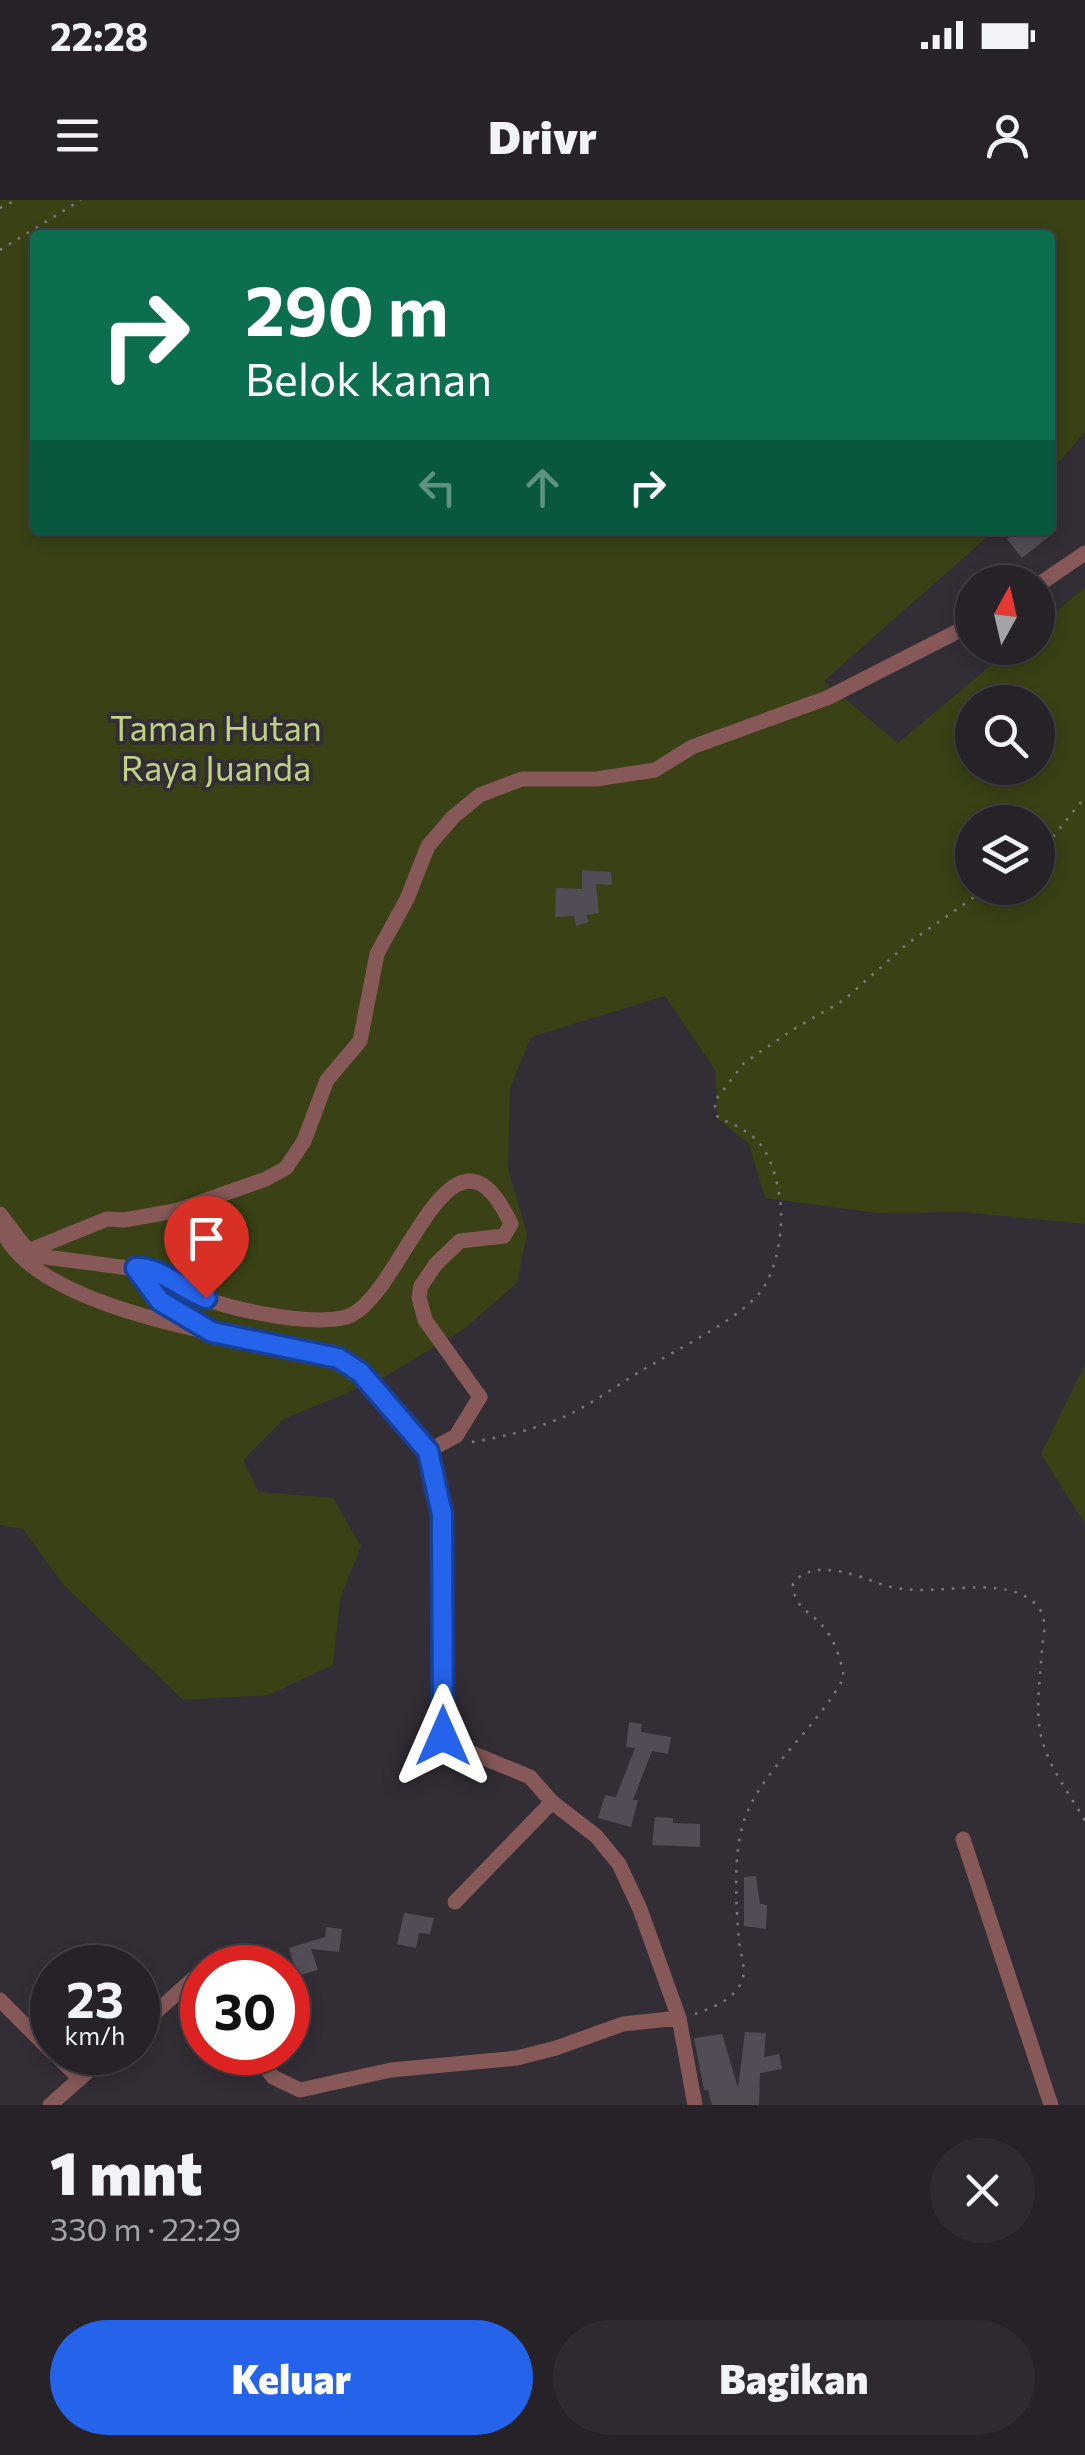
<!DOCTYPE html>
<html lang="id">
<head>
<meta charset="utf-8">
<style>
	body { margin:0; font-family:Commissioner,sans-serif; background:#2e2a30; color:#f1f3f6; height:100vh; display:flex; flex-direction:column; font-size:38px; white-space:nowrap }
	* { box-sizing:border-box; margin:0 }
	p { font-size:32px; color:#a4a4a8 }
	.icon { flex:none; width:55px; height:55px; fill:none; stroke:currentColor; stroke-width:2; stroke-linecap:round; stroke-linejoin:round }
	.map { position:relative; height:1905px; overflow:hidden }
	.panel { display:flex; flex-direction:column; background:#262228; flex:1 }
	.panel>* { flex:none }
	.guide { position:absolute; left:30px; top:30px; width:1025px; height:305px; border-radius:10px; box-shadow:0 5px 15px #0003,0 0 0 2px #423f45; background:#0b6e4f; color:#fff; overflow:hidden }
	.needle { width:65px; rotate:8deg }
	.fabs { position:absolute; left:955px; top:365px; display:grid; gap:20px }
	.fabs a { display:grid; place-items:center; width:100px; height:100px; border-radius:50%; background:#262228; box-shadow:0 5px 15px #0003,0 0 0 2px #423f45; font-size:50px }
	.speed { position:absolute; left:30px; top:1745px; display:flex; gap:20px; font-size:50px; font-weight:700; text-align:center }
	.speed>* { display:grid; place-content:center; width:130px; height:130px; border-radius:50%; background:#262228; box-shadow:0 5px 15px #0003,0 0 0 2px #423f45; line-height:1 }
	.speed small { font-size:25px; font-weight:400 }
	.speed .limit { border:15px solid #d22; background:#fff; color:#111 }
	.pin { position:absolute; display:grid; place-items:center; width:85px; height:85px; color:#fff; margin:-102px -42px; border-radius:50% 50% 50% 0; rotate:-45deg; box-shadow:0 0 10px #0007 }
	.pin .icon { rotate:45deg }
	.me { position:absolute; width:110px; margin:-55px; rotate:0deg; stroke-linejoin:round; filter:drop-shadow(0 0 8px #0008) }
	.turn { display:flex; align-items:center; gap:35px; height:210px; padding:0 50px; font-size:45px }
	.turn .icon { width:130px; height:130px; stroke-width:2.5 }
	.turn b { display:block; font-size:70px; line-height:85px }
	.lanes { display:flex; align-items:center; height:95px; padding:0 50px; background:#0003; justify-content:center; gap:50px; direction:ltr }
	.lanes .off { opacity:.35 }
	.round { display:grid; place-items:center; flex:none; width:105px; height:105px; border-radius:52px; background:#2e2a30 }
	.headline { display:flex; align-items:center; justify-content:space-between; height:170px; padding:0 50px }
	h1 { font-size:60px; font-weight:800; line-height:75px }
	.action { display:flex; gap:20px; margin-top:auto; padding:20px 50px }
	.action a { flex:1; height:115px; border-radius:60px; background:#2563eb; color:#fff; font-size:40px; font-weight:800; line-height:115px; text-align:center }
	.action a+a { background:#2e2a30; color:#f1f3f6 }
	.status { display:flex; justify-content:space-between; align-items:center; height:70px; padding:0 50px; background:#262228; direction:ltr }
	.status svg { height:28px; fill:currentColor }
	header { display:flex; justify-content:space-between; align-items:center; height:130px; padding:0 50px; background:#262228; font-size:45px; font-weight:800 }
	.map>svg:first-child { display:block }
	.green { fill:#394115; fill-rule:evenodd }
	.building { fill:#514c55 }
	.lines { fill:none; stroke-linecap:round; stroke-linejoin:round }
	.path { stroke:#7f7a81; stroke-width:2.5; stroke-dasharray:2.5 8; stroke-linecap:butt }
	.minor { stroke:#865958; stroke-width:15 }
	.route-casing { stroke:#184099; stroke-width:25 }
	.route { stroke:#2563eb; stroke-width:18 }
	.labels { text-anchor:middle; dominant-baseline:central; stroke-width:8; stroke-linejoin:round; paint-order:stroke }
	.park-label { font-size:35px; fill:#bfd183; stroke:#332e36 }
</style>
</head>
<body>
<div class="status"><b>22:28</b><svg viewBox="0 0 49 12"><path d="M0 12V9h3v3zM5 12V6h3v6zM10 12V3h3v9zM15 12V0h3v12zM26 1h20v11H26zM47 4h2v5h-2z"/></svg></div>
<header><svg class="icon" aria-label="menu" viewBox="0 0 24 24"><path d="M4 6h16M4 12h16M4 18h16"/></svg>Drivr<svg class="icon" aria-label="person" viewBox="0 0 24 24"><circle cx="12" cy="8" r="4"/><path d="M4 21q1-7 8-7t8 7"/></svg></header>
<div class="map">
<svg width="1085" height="1905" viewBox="0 0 1085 1905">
	<rect width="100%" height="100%" fill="#332e36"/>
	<g class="green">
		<path d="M0 0H1085V232L1050 272V35H35V330H995L824 481 898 543 1012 448H1038V426L1085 388V1024L963 1012 877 1013 765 998 749 944 718 919 715 870 665 796 531 837 510 888 508 968 527 1034 517 1083 464 1129 383 1178 284 1219 243 1260 259 1292 333 1298 361 1346 340 1399 333 1465 268 1495 183 1500 62 1383 23 1329 0 1325ZM972 502H1038V568H972ZM972 622H1038V688H972Z"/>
		<polygon points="1085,1164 1085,1324 1041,1254"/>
	</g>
	<g class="building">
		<polygon points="1019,330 1057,330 1022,358 1007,339"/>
		<polygon points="582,670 611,672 612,685 596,684 599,713 586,715 589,722 576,726 574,716 555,717 556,688 582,689"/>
		<polygon points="629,1522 642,1524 641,1532 671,1537 668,1554 652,1551 633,1600 638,1600 631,1627 598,1618 605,1595 616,1597 635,1548 626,1547"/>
		<polygon points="655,1617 673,1618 673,1623 700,1624 700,1647 652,1645"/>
		<polygon points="756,1676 760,1704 767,1705 766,1729 744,1726 744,1677"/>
		<polygon points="404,1713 434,1718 430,1734 419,1733 416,1748 397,1744"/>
		<polygon points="326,1727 342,1729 339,1752 311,1749 318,1770 297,1776 289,1748 325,1737"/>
		<polygon points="745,1832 766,1833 764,1857 779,1854 782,1869 760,1873 759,1905 712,1905 708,1890 704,1890 694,1838 722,1834 738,1888"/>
	</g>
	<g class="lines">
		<g class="path">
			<polyline points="0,8 16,0"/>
			<polyline points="0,50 81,0"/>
			<polyline points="1038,651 1048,643 1085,597"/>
			<path d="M472 1242C507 1236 542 1228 574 1212 599 1199 622 1182 646 1168 676 1150 750 1114 765 1085 780 1059 785 1017 778 988 769 948 758 933 718 918L714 902 744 863 794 829 844 800 907 744 987 688"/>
			<path d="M695 1814C711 1808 731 1801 740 1785 748 1772 740 1754 739 1740 736 1705 733 1658 743 1624 758 1572 818 1528 844 1477 841 1460 836 1444 826 1430 813 1412 794 1410 793 1384 810 1358 854 1374 878 1383 924 1401 980 1376 1023 1395 1031 1399 1041 1407 1043 1417 1046 1426 1043 1438 1042 1447 1041 1477 1034 1511 1042 1539 1050 1570 1070 1594 1085 1621"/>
		</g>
		<g class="minor">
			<polyline points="1038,385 1085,353"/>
			<polyline points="0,1014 28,1051 107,1019 124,1020 175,1011 266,979 286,968 304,941 327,880 360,841 377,754 407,699 428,646 453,617 480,595 522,579 596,579 655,570 692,547 827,498 972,424"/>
			<path d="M0 1023C21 1099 195 1130 265 1143 288 1148 317 1149 339 1158 361 1167 417 1229 427 1250 431 1258 432 1271 434 1280 452 1363 438 1452 443 1536L467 1551 530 1577 552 1602 596 1636 619 1664 640 1709 679 1818"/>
			<polyline points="28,1051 38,1056 136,1069 160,1101 196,1122"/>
			<path d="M136 1069C156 1066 166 1080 183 1089 218 1108 308 1127 346 1117 402 1102 450 893 511 1024L504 1036 460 1041 436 1064 421 1086 419 1097 425 1120 480 1197 456 1236 428 1251"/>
			<polyline points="963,1639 1051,1905"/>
			<polyline points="455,1702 552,1602"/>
			<polyline points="210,1768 223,1764 230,1768"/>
			<polyline points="0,1800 52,1852"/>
			<polyline points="138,1828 202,1771"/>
			<polyline points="53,1852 80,1879"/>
			<polyline points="254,1852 273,1877 300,1890 391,1870 517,1858 556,1848 623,1824 679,1818 695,1905"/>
			<polyline points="50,1905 110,1852"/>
		</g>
	</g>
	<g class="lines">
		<defs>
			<path id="route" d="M206 1098C184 1090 157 1066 136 1068L160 1101 212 1132 338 1158 360 1172 428 1251 442 1314 443 1536"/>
		</defs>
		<use href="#route" class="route-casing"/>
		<use href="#route" class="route"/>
	</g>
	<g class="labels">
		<g class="park-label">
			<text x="216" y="526">Taman Hutan<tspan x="216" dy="40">Raya Juanda</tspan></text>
		</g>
	</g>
</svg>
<div class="fabs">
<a><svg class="needle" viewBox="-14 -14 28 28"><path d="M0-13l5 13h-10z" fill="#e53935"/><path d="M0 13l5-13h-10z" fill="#a4a4a8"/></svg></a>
<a><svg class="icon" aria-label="search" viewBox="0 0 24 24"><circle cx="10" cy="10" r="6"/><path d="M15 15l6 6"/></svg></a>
<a><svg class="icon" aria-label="layers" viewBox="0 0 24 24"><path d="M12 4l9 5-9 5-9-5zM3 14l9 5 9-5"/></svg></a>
</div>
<div class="speed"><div>23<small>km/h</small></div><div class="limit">30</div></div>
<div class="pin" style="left:206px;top:1098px;background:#d93025"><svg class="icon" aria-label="arrive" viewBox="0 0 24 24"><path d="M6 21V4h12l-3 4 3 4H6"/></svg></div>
<svg class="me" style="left:443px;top:1536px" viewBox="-20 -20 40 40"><path d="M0-17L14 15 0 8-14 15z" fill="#2563eb" stroke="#fff" stroke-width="4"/></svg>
<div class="guide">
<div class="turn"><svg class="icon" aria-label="right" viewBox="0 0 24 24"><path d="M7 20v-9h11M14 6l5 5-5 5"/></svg><div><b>290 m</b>Belok kanan</div></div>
<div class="lanes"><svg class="icon off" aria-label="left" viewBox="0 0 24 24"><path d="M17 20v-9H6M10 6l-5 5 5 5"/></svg><svg class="icon off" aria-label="ahead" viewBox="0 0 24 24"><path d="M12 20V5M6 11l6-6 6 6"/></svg><svg class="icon" aria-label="right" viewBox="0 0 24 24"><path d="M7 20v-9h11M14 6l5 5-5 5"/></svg></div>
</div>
</div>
<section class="panel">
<div class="headline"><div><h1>1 mnt</h1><p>330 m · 22:29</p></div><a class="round"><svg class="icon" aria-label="close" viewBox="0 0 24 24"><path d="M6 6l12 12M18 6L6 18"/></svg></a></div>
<div class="action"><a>Keluar</a><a>Bagikan</a></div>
</section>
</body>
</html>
